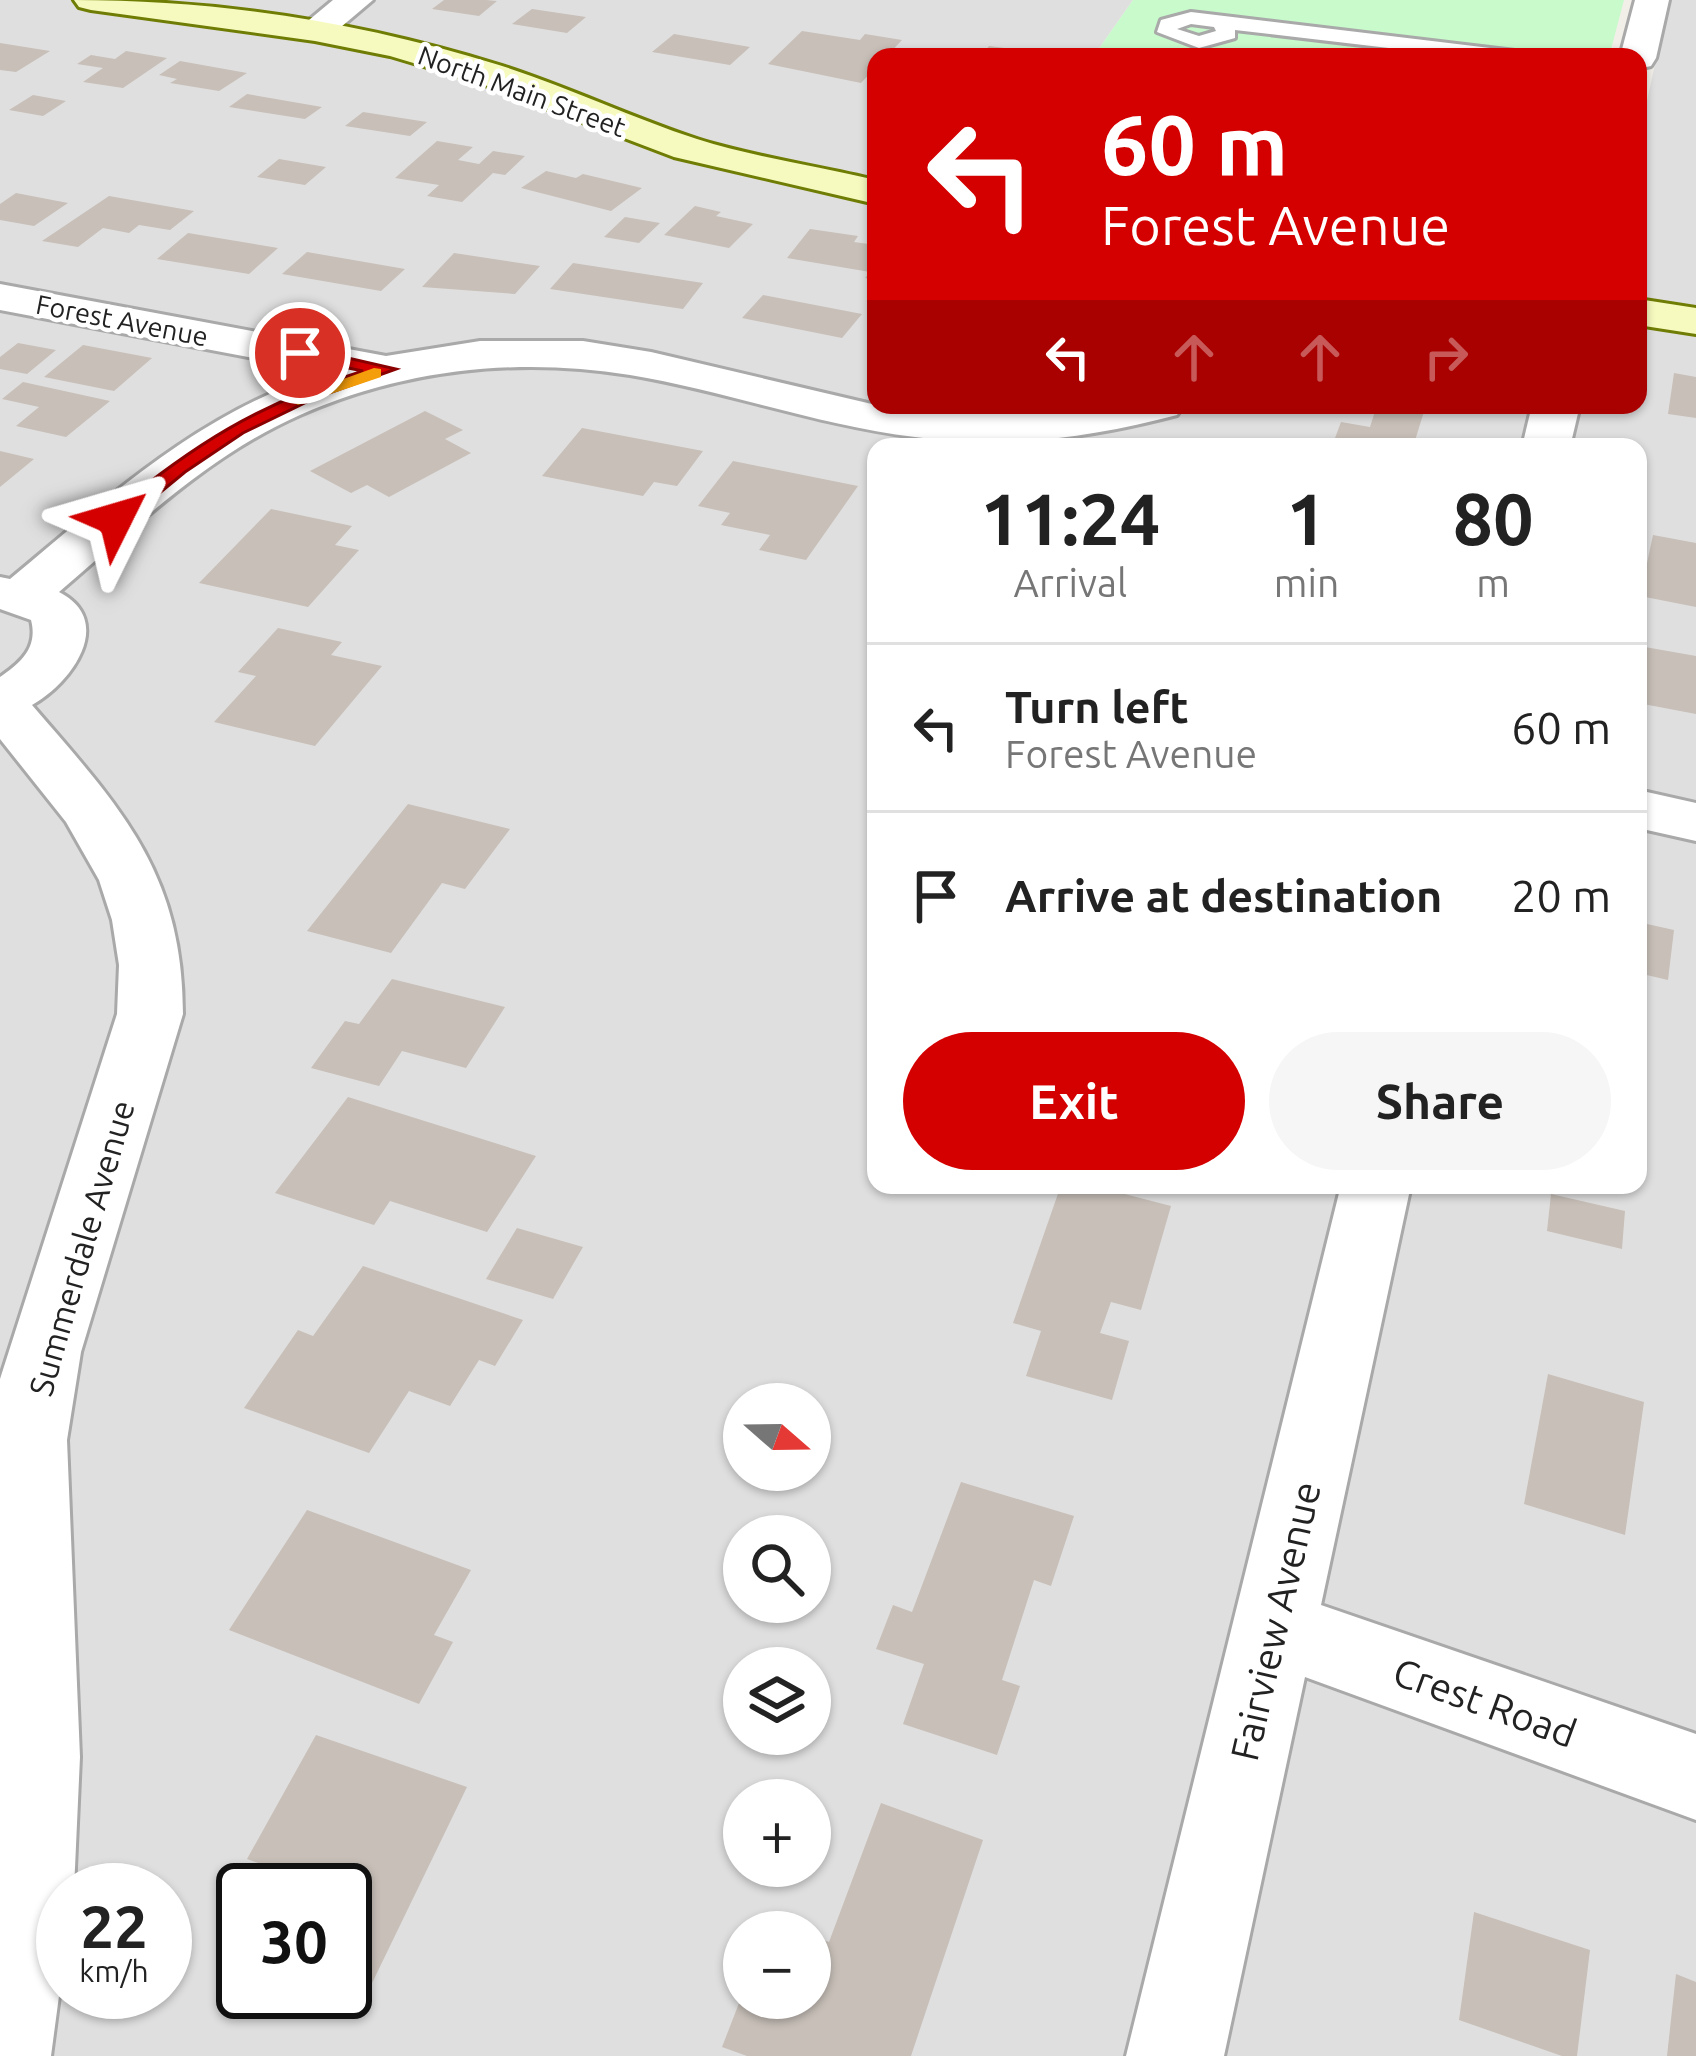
<!DOCTYPE html>
<html lang="en">
<head>
<meta charset="utf-8">
<style>
	body { margin:0; font-family:Ubuntu,sans-serif; background:#f6f6f6; color:#222; height:100vh; display:flex; flex-direction:column; font-size:45px; white-space:nowrap }
	* { box-sizing:border-box; margin:0 }
	p { font-size:39px; color:#767676 }
	.icon { flex:none; width:66px; height:66px; fill:none; stroke:currentColor; stroke-width:2; stroke-linecap:round; stroke-linejoin:round }
	.map { position:relative; flex:1; overflow:hidden }
	.drawer { position:absolute; left:867px; top:438px; width:780px; height:756px; display:flex; flex-direction:column; background:#fff; border-radius:24px; box-shadow:0 3px 9px #0004 }
	.drawer>* { flex:none }
	.hud { position:absolute; left:867px; top:48px; width:780px; height:366px; border-radius:24px; box-shadow:0 3px 9px #0004; background:#d40000; color:#fff; overflow:hidden }
	.needle { width:78px; rotate:110deg }
	.fabs { position:absolute; left:723px; top:1383px; display:grid; gap:24px }
	.fabs a { display:grid; place-items:center; width:108px; height:108px; border-radius:50%; background:#fff; box-shadow:0 3px 9px #0004; font-size:60px }
	.speed { position:absolute; left:36px; top:1863px; display:flex; gap:24px; font-size:60px; font-weight:700; text-align:center }
	.speed>* { display:grid; place-content:center; width:156px; height:156px; border-radius:50%; background:#fff; box-shadow:0 3px 9px #0004; line-height:1 }
	.speed small { font-size:30px; font-weight:400 }
	.speed .limit { border:6px solid #111; border-radius:18px; background:#fff; color:#111 }
	.pin { position:absolute; display:grid; place-items:center; width:102px; height:102px; color:#fff; margin:-51px; border:6px solid #fff; border-radius:50%; box-shadow:0 3px 12px #0007 }
	.me { position:absolute; width:132px; margin:-66px; rotate:50deg; stroke-linejoin:round; filter:drop-shadow(0 0 9px #0008) }
	.turn { display:flex; align-items:center; gap:42px; height:252px; padding:0 36px; font-size:54px }
	.turn .icon { width:156px; height:156px; stroke-width:2.5 }
	.turn b { display:block; font-size:84px; line-height:102px }
	.lanes { display:flex; align-items:center; height:114px; padding:0 36px; background:#0003; justify-content:center; gap:60px; direction:ltr }
	.lanes .off { opacity:.35 }
	.eta { display:flex; justify-content:space-evenly; align-items:center; height:204px; text-align:center }
	.eta b { font-size:72px; font-weight:700; line-height:84px }
	.cta { display:flex; gap:24px; margin-top:auto; padding:24px 36px }
	.cta a { flex:1; height:138px; border-radius:72px; background:#d40000; color:#fff; font-size:48px; font-weight:700; line-height:138px; text-align:center }
	.cta a+a { background:#f6f6f6; color:#222 }
	ul { padding:0; list-style:none }
	li { display:flex; align-items:center; gap:36px; height:168px; padding:0 36px; border-top:3px solid #e0e0e0 }
	li div { flex:1 }
	li b { display:block; font-size:45px }
	li em { font-style:normal }
	.map>svg:first-child { display:block }
	.residential { fill:#e0dfdf; fill-rule:evenodd }
	.park { fill:#c8facc }
	.building { fill:#c7bfb8 }
	.lines { fill:none; stroke-linecap:round; stroke-linejoin:round }
	.lane-casing { stroke:#a9a9a9; stroke-width:6 }
	.street-casing { stroke:#a9a9a9; stroke-width:6 }
	.secondary-casing { stroke:#707d05; stroke-width:6 }
	.lane { fill:#fff; fill-rule:evenodd }
	.street { fill:#fff; fill-rule:evenodd }
	.secondary { fill:#f7fabf; fill-rule:evenodd }
	.route { fill:#d40000; stroke:#8a0000; stroke-width:3 }
	.slow { fill:#f59e0b }
	.labels { text-anchor:middle; dominant-baseline:central; stroke-width:9; stroke-linejoin:round; paint-order:stroke }
	.far-street-label { font-size:27px; fill:#222; stroke:#fff }
	.street-label { font-size:33px; fill:#222; stroke:#fff }
	.near-street-label { font-size:39px; fill:#222; stroke:#fff }
</style>
</head>
<body>
<div class="map">
<svg width="1696" height="2056" viewBox="0 0 1696 2056">
	<rect width="100%" height="100%" fill="#f2efe9"/>
	<g class="residential">
		<path d="M0 0H1133L1093 57H876V405H1542L1532 447H876V1185H1355L1146 2056H0ZM744 1404H810V1470H744ZM744 1536H810V1602H744ZM744 1668H810V1734H744ZM744 1800H810V1866H744ZM63 1890H165V1992H63ZM243 1890H345V1992H243ZM744 1932H810V1998H744Z"/>
		<polygon points="1669,0 1696,0 1696,310 1638,301 1638,142"/>
		<polygon points="1638,321 1696,330 1696,2056 1207,2056 1402,1185 1638,1185 1638,447 1566,447 1576,405 1638,405"/>
	</g>
	<polygon class="park" points="1133,0 1624,0 1609,57 1093,57"/>
	<g class="building">
		<polygon points="444,0 486,0 497,1 479,16 432,9"/>
		<polygon points="532,9 586,17 567,33 512,24"/>
		<polygon points="802,31 860,40 865,34 902,40 886,57 876,57 876,67 861,83 768,64"/>
		<polygon points="674,34 750,47 730,65 652,52"/>
		<polygon points="0,43 50,51 16,72 0,70"/>
		<polygon points="989,46 1042,53 1040,57 980,57"/>
		<polygon points="126,51 167,58 123,88 83,82 103,68 77,64 91,55 115,59"/>
		<polygon points="180,61 247,73 219,91 170,83 177,79 159,75"/>
		<polygon points="247,94 322,107 305,119 229,107"/>
		<polygon points="33,95 66,101 43,116 9,110"/>
		<polygon points="363,112 427,122 410,136 345,126"/>
		<polygon points="437,141 473,147 458,160 479,164 493,151 525,156 505,175 493,173 462,202 427,196 439,185 395,178"/>
		<polygon points="279,159 326,167 305,185 257,177"/>
		<polygon points="546,171 576,178 583,174 642,188 611,211 521,188"/>
		<polygon points="16,193 68,203 34,226 0,220 0,204"/>
		<polygon points="109,196 194,211 170,230 139,225 129,233 103,228 78,247 42,241"/>
		<polygon points="695,206 721,212 716,216 753,224 729,248 664,235"/>
		<polygon points="625,217 660,223 639,243 604,237"/>
		<polygon points="810,229 858,236 854,242 876,245 876,280 865,278 870,272 787,258"/>
		<polygon points="188,233 278,248 249,274 157,259"/>
		<polygon points="307,252 405,269 381,291 282,274"/>
		<polygon points="454,253 540,266 515,294 422,287"/>
		<polygon points="573,263 703,283 683,309 550,289"/>
		<polygon points="763,295 862,314 842,338 742,318"/>
		<polygon points="18,343 56,350 27,374 0,369 0,357"/>
		<polygon points="83,345 152,358 114,391 44,377"/>
		<polygon points="1674,373 1696,377 1696,418 1668,414"/>
		<polygon points="23,382 110,401 66,437 16,426 39,407 2,399"/>
		<polygon points="1377,405 1426,405 1413,447 1332,446 1341,422 1370,427"/>
		<polygon points="425,411 463,430 445,439 471,453 389,497 367,485 351,493 310,471"/>
		<polygon points="582,428 703,451 677,486 654,482 643,496 542,476"/>
		<polygon points="0,451 34,459 0,487"/>
		<polygon points="733,461 858,486 806,560 759,550 770,535 721,525 730,513 698,506"/>
		<polygon points="271,509 352,526 335,545 359,550 308,607 199,583"/>
		<polygon points="1653,535 1696,543 1696,607 1640,596"/>
		<polygon points="278,628 342,642 331,655 382,666 315,746 214,722 256,676 238,672"/>
		<polygon points="1645,647 1696,656 1696,714 1638,703"/>
		<polygon points="408,804 510,829 465,889 442,883 391,953 307,931"/>
		<polygon points="1638,922 1674,930 1668,980 1638,973"/>
		<polygon points="392,979 505,1007 466,1068 402,1051 379,1086 311,1068 345,1021 359,1024"/>
		<polygon points="348,1097 536,1156 487,1232 390,1201 374,1225 275,1193"/>
		<polygon points="1061,1185 1090,1185 1171,1206 1141,1310 1111,1302 1100,1333 1129,1341 1112,1400 1026,1376 1041,1331 1013,1323"/>
		<polygon points="1551,1194 1625,1211 1622,1249 1547,1231"/>
		<polygon points="517,1228 583,1247 553,1299 486,1279"/>
		<polygon points="363,1266 523,1320 495,1366 479,1360 450,1406 409,1391 369,1453 244,1408 298,1330 313,1336"/>
		<polygon points="1548,1374 1644,1402 1625,1535 1524,1504"/>
		<polygon points="961,1482 1074,1516 1051,1586 1034,1580 1002,1680 1020,1686 997,1755 903,1724 924,1664 876,1649 893,1605 912,1612"/>
		<polygon points="307,1510 471,1570 434,1635 453,1642 419,1704 229,1630"/>
		<polygon points="316,1735 467,1787 359,2010 312,1992 345,1992 345,1890 304,1890 309,1881 247,1859"/>
		<polygon points="881,1803 983,1840 911,2056 747,2056 722,2047 741,1998 810,1998 810,1935 829,1942"/>
		<polygon points="1474,1912 1590,1950 1577,2056 1562,2056 1459,2020"/>
		<polygon points="1676,1974 1696,1982 1696,2056 1667,2056"/>
	</g>
	<g class="lines">
		<defs>
			<path id="lane" d="M1191 12 1515 51 1525 57H1465L1235 30V38L1199 48 1157 32 1161 20ZM1191 24 1214 27 1216 31 1199 36 1177 29Z"/>
			<g id="street">
				<polygon points="333,0 373,0 328,38 302,38 297,30"/>
				<polygon points="1635,0 1669,0 1656,58 1651,66 1638,69 1638,57 1620,57"/>
				<path d="M0 284 386 356 480 341H583L651 352 876 405 1015 414 1102 405H1184L1177 415C1090 438 1005 449 915 437 818 425 726 391 630 375 518 357 404 369 300 415 207 456 135 527 59 592 116 621 72 683 32 705 120 807 183 872 183 1014L81 1352 67 1440 80 1757 74 1890H63V1966L51 2056H0V1379L117 1014 119 965 112 920 99 880 66 822 0 739V677C22 662 38 647 31 620L0 609V577L10 579C109 497 202 410 328 372L0 310Z"/>
				<polygon points="1532,405 1580,405 1570,447 1522,447"/>
				<polygon points="1638,790 1696,803 1696,841 1638,828"/>
				<polygon points="1341,1185 1411,1185 1321,1605 1696,1734 1696,1820 1305,1677 1224,2056 1126,2056"/>
			</g>
			<g id="secondary">
				<path d="M74 0C219 0 360 22 499 65 566 86 630 117 697 139 754 157 817 166 876 180V204L674 157 477 82 390 56 315 41 91 10 79 7Z"/>
				<polygon points="1638,299 1696,308 1696,334 1638,325"/>
			</g>
		</defs>
		<use href="#lane" class="lane-casing"/>
		<use href="#street" class="street-casing"/>
		<use href="#secondary" class="secondary-casing"/>
		<use href="#lane" class="lane"/>
		<use href="#street" class="street"/>
		<use href="#secondary" class="secondary"/>
	</g>
	<path class="route" d="M300 347 396 369 315 398 243 433 185 472 123 523H108V515C193 445 257 404 363 371L294 357 291 353Z"/>
	<polygon class="slow" points="374,368 381,369 381,377 298,405 288,399"/>
	<g class="labels">
		<g class="far-street-label">
			<text transform="translate(522 91) rotate(20)">North Main Street</text>
			<text transform="translate(122 320) rotate(11)">Forest Avenue</text>
		</g>
		<g class="street-label">
			<text transform="translate(81 1248) rotate(-74)">Summerdale Avenue</text>
		</g>
		<g class="near-street-label">
			<text transform="translate(1275 1621) rotate(-77)">Fairview Avenue</text>
			<text transform="translate(1485 1702) rotate(20)">Crest Road</text>
		</g>
	</g>
</svg>
<div class="fabs">
<a><svg class="needle" viewBox="-14 -14 28 28"><path d="M0-13l5 13h-10z" fill="#e53935"/><path d="M0 13l5-13h-10z" fill="#767676"/></svg></a>
<a><svg class="icon" aria-label="search" viewBox="0 0 24 24"><circle cx="10" cy="10" r="6"/><path d="M15 15l6 6"/></svg></a>
<a><svg class="icon" aria-label="layers" viewBox="0 0 24 24"><path d="M12 4l9 5-9 5-9-5zM3 14l9 5 9-5"/></svg></a>
<a>+</a>
<a>−</a>
</div>
<div class="speed"><div>22<small>km/h</small></div><div class="limit">30</div></div>
<div class="pin" style="left:300px;top:353px;background:#d93025"><svg class="icon" aria-label="arrive" viewBox="0 0 24 24"><path d="M6 21V4h12l-3 4 3 4H6"/></svg></div>
<svg class="me" style="left:116px;top:519px" viewBox="-20 -20 40 40"><path d="M0-17L14 15 0 8-14 15z" fill="#d40000" stroke="#fff" stroke-width="4"/></svg>
<div class="hud">
<div class="turn"><svg class="icon" aria-label="left" viewBox="0 0 24 24"><path d="M17 20v-9H6M10 6l-5 5 5 5"/></svg><div><b>60 m</b>Forest Avenue</div></div>
<div class="lanes"><svg class="icon" aria-label="left" viewBox="0 0 24 24"><path d="M17 20v-9H6M10 6l-5 5 5 5"/></svg><svg class="icon off" aria-label="ahead" viewBox="0 0 24 24"><path d="M12 20V5M6 11l6-6 6 6"/></svg><svg class="icon off" aria-label="ahead" viewBox="0 0 24 24"><path d="M12 20V5M6 11l6-6 6 6"/></svg><svg class="icon off" aria-label="right" viewBox="0 0 24 24"><path d="M7 20v-9h11M14 6l5 5-5 5"/></svg></div>
</div>
<section class="drawer">
<div class="eta">
<div><b>11:24</b><p>Arrival</p></div>
<div><b>1</b><p>min</p></div>
<div><b>80</b><p>m</p></div>
</div>
<ul>
<li><svg class="icon" aria-label="left" viewBox="0 0 24 24"><path d="M17 20v-9H6M10 6l-5 5 5 5"/></svg><div><b>Turn left</b><p>Forest Avenue</p></div><em>60 m</em></li>
<li><svg class="icon" aria-label="arrive" viewBox="0 0 24 24"><path d="M6 21V4h12l-3 4 3 4H6"/></svg><div><b>Arrive at destination</b></div><em>20 m</em></li>
</ul>
<div class="cta"><a>Exit</a><a>Share</a></div>
</section>
</div>
</body>
</html>
